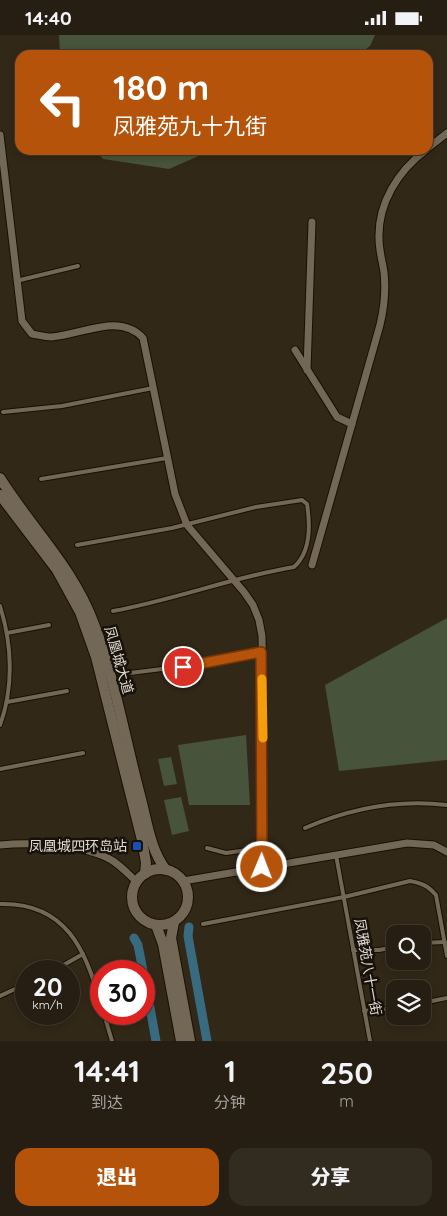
<!DOCTYPE html>
<html lang="zh">
<head>
<meta charset="utf-8">
<style>
	body { margin:0; font-family:Quicksand,"Noto Sans SC",sans-serif; background:#322b20; color:#f1f3f6; height:100vh; display:flex; flex-direction:column; font-size:19px; white-space:nowrap }
	* { box-sizing:border-box; margin:0 }
	p { font-size:16px; color:#a4a29f }
	.icon { flex:none; width:28px; height:28px; fill:none; stroke:currentColor; stroke-width:2; stroke-linecap:round; stroke-linejoin:round }
	.map { position:relative; height:1006px; overflow:hidden }
	.side { display:flex; flex-direction:column; background:#261e12; flex:1 }
	.side>* { flex:none }
	.top-card { position:absolute; left:15px; top:15px; width:418px; height:105px; border-radius:15px; box-shadow:0 2px 8px #0003,0 0 0 1px #423c32; background:#b45309; color:#fff; overflow:hidden }
	.controls { position:absolute; left:386px; top:890px; display:grid; gap:10px }
	.controls a { display:grid; place-items:center; width:45px; height:45px; border-radius:10px; background:#261e12; box-shadow:0 2px 8px #0003,0 0 0 1px #423c32; font-size:25px }
	.speed { position:absolute; left:15px; top:925px; display:flex; gap:10px; font-size:25px; font-weight:700; text-align:center }
	.speed>* { display:grid; place-content:center; width:65px; height:65px; border-radius:50%; background:#261e12; box-shadow:0 2px 8px #0003,0 0 0 1px #423c32; line-height:1 }
	.speed small { font-size:12px; font-weight:400 }
	.speed .limit { border:8px solid #d22; background:#fff; color:#111 }
	.pin { position:absolute; display:grid; place-items:center; width:42px; height:42px; color:#fff; margin:-21px; border:2px solid #fff; border-radius:50%; box-shadow:0 1px 5px #0007 }
	.me { position:absolute; width:55px; margin:-28px; rotate:1deg; stroke-linejoin:round; filter:drop-shadow(0 0 4px #0008) }
	.turn { display:flex; align-items:center; gap:18px; height:105px; padding:0 15px; font-size:22px }
	.turn .icon { width:65px; height:65px; stroke-width:2.5 }
	.turn b { display:block; font-size:35px; line-height:42px }
	.eta { display:flex; justify-content:space-evenly; align-items:center; height:85px; text-align:center }
	.eta b { font-size:30px; font-weight:800; line-height:35px }
	.primary-button { display:flex; gap:10px; margin-top:auto; padding:10px 15px }
	.primary-button a { flex:1; height:58px; border-radius:15px; background:#b45309; color:#fff; font-size:20px; font-weight:800; line-height:58px; text-align:center }
	.primary-button a+a { background:#322b20; color:#f1f3f6 }
	.status { display:flex; justify-content:space-between; align-items:center; height:35px; padding:0 25px; background:#261e12; direction:ltr }
	.status svg { height:14px; fill:currentColor }
	.map>svg:first-child { display:block }
	.green { fill:#47533b }
	.lines { fill:none; stroke-linecap:round; stroke-linejoin:round }
	.canal { stroke:#386b80; stroke-width:9 }
	.service-casing { stroke:#191003; stroke-width:6 }
	.minor-casing { stroke:#191003; stroke-width:9 }
	.secondary-casing { stroke:#191003; stroke-width:12 }
	.service { stroke:#736756; stroke-width:4 }
	.minor { stroke:#736756; stroke-width:7 }
	.secondary { stroke:#736756; stroke-width:10 }
	.route-casing { stroke:#753606; stroke-width:12 }
	.route { stroke:#b45309; stroke-width:9 }
	.slow { stroke:#f59e0b; stroke-width:9 }
	.transit-dot { fill:#1a4fb4; stroke:#16110a; stroke-width:2 }
	.labels { text-anchor:middle; dominant-baseline:central; stroke-width:5; stroke-linejoin:round; paint-order:stroke }
	.street-label { font-size:14px; fill:#e0d9cf; stroke:#16110a }
	.poi-label { font-size:14px; fill:#e0d9cf; stroke:#16110a; text-anchor:end }
</style>
</head>
<body>
<div class="status"><b>14:40</b><svg viewBox="0 0 49 12"><path d="M0 12V9h3v3zM5 12V6h3v6zM10 12V3h3v9zM15 12V0h3v12zM26 1h20v11H26zM47 4h2v5h-2z"/></svg></div>
<div class="map">
<svg width="447" height="1006" viewBox="0 0 447 1006">
	<rect width="100%" height="100%" fill="#322818"/>
	<g class="green">
		<polygon points="59,0 375,0 370,11 358,20 60,20"/>
		<polygon points="95,115 212,115 169,134 103,124"/>
		<polygon points="447,583 447,725 339,736 325,650"/>
		<polygon points="246,700 250,770 189,770 178,710"/>
		<polygon points="171,722 177,749 164,751 158,724"/>
		<polygon points="181,762 189,796 172,800 164,765"/>
	</g>
	<g class="lines">
		<g class="canal">
			<polyline points="189,892 188,901 207,1006"/>
			<polyline points="134,903 138,910 143,936"/>
			<polyline points="144,939 156,1006"/>
		</g>
		<defs>
			<g id="service">
				<polyline points="16,246 78,231"/>
				<polyline points="3,377 62,371 153,353"/>
				<polyline points="41,444 167,423"/>
				<path d="M77 510 172 493 256 472 302 465 307 469C310 488 311 517 294 532 233 542 174 565 113 576"/>
				<path d="M0 571C12 609 14 652 0 690"/>
				<polyline points="7,598 49,590"/>
				<polyline points="130,638 210,628 261,617"/>
				<polyline points="7,667 67,656"/>
				<polyline points="0,734 83,718"/>
				<path d="M305 793C351 773 397 764 447 770"/>
				<polyline points="207,813 226,818 262,813"/>
				<polyline points="336,820 370,1006"/>
				<path d="M0 869C66 867 87 916 101 971"/>
				<path d="M203 889 344 862 410 846C422 848 428 851 436 860L447 921"/>
				<polyline points="422,908 445,907"/>
				<polyline points="353,915 379,915 395,912"/>
				<polyline points="53,936 83,919"/>
				<polyline points="0,961 26,949"/>
				<polyline points="422,968 447,963"/>
				<polyline points="364,976 395,973"/>
				<polyline points="104,979 112,1006"/>
			</g>
			<g id="minor">
				<path d="M0 100 22 286 32 299C38 300 45 302 51 302 82 300 119 277 143 303L175 459 187 490 244 557 253 570 259 585 262 601 263 669 262 832"/>
				<polyline points="428,113 447,98"/>
				<polyline points="295,315 337,382 352,389"/>
				<polyline points="307,335 312,187"/>
				<path d="M312 530 380 290C384 273 386 255 384 237 382 225 379 215 379 203 378 168 398 136 426 115"/>
				<path d="M0 810C31 807 86 809 113 826 122 832 129 840 137 847"/>
				<polyline points="183,846 407,808 434,810 447,817"/>
			</g>
			<g id="secondary">
				<path d="M0 443C32 494 73 532 94 589 115 644 125 704 140 760 147 786 150 814 166 835"/>
				<polyline points="0,460 57,535 80,577 96,622 142,805 146,828 145,839"/>
				<circle cx="160" cy="862" r="28"/>
				<polyline points="174,887 171,903 190,1006"/>
				<polyline points="156,890 163,909 181,1006"/>
			</g>
		</defs>
		<use href="#service" class="service-casing"/>
		<use href="#minor" class="minor-casing"/>
		<use href="#secondary" class="secondary-casing"/>
		<use href="#service" class="service"/>
		<use href="#minor" class="minor"/>
		<use href="#secondary" class="secondary"/>
	</g>
	<g class="lines">
		<defs>
			<polyline id="route" points="183,632 261,617 262,832"/>
		</defs>
		<use href="#route" class="route-casing"/>
		<use href="#route" class="route"/>
		<polyline class="slow" points="262,644 263,703"/>
	</g>
	<rect class="transit-dot" x="132" y="806" width="10" height="10" rx="2.5"/>
	<g class="labels">
		<g class="street-label">
			<text transform="translate(119 625) rotate(74)">凤凰城大道</text>
			<text transform="translate(368 932) rotate(80)">凤雅苑八十一街</text>
		</g>
		<g class="poi-label">
			<text x="127" y="811">凤凰城四环岛站</text>
		</g>
	</g>
</svg>
<div class="controls">
<a><svg class="icon" aria-label="search" viewBox="0 0 24 24"><circle cx="10" cy="10" r="6"/><path d="M15 15l6 6"/></svg></a>
<a><svg class="icon" aria-label="layers" viewBox="0 0 24 24"><path d="M12 4l9 5-9 5-9-5zM3 14l9 5 9-5"/></svg></a>
</div>
<div class="speed"><div>20<small>km/h</small></div><div class="limit">30</div></div>
<div class="pin" style="left:183px;top:632px;background:#d93025"><svg class="icon" aria-label="arrive" viewBox="0 0 24 24"><path d="M6 21V4h12l-3 4 3 4H6"/></svg></div>
<svg class="me" style="left:262px;top:832px" viewBox="-20 -20 40 40"><circle r="17" fill="#b45309" stroke="#fff" stroke-width="3"/><path d="M0-11L8 9 0 5-8 9z" fill="#fff"/></svg>
<div class="top-card">
<div class="turn"><svg class="icon" aria-label="left" viewBox="0 0 24 24"><path d="M17 20v-9H6M10 6l-5 5 5 5"/></svg><div><b>180 m</b>凤雅苑九十九街</div></div>
</div>
</div>
<section class="side">
<div class="eta">
<div><b>14:41</b><p>到达</p></div>
<div><b>1</b><p>分钟</p></div>
<div><b>250</b><p>m</p></div>
</div>
<div class="primary-button"><a>退出</a><a>分享</a></div>
</section>
</body>
</html>
